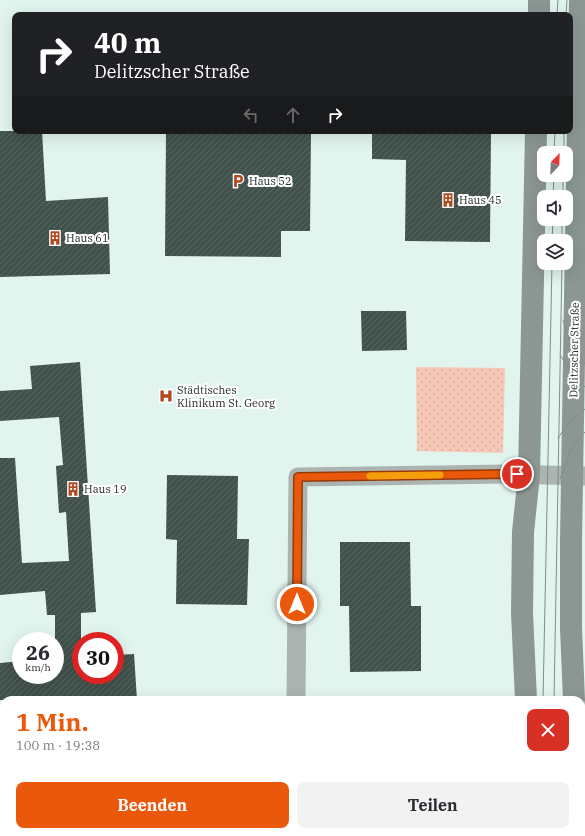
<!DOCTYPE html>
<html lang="de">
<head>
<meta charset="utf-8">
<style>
	body { margin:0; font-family:"IBM Plex Serif",serif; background:#f2f2f3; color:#2b2b33; height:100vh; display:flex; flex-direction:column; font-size:15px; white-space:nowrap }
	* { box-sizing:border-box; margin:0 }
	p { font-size:13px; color:#7c7c81 }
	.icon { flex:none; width:22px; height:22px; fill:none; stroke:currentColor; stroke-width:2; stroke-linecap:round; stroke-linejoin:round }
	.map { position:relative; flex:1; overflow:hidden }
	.details { position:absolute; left:0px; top:696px; width:585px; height:140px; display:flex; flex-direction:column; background:#fff; border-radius:12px 12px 0 0; box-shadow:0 4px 16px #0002 }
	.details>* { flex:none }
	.banner { position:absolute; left:12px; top:12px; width:561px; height:122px; border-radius:8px; box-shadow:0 4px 16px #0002; background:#202124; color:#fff; overflow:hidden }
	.needle { width:26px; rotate:23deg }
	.controls { position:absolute; left:537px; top:146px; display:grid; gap:8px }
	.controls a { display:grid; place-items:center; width:36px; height:36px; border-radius:8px; background:#fff; box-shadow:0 4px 16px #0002; font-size:20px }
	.speed { position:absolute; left:12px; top:632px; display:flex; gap:8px; font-size:20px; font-weight:700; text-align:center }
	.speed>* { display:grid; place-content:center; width:52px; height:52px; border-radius:50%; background:#fff; box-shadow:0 4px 16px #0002; line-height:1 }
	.speed small { font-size:10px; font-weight:400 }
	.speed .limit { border:6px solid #d22; background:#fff; color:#111 }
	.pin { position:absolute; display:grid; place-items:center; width:34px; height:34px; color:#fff; margin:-17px; border:2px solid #fff; border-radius:50%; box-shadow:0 1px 4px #0007 }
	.me { position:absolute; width:44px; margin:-22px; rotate:0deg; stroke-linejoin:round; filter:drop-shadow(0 0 3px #0008) }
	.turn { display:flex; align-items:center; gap:14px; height:84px; padding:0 16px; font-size:18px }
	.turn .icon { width:52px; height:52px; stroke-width:2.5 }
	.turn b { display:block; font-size:28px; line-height:34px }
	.lanes { display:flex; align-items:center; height:38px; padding:0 16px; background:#0003; justify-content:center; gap:20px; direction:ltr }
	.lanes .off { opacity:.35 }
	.round { display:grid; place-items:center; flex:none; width:42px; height:42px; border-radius:8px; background:#f2f2f3 }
	.summary { display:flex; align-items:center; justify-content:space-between; height:68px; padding:0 16px }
	h1 { font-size:24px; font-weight:700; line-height:30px; color:#ea580c }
	.primary-button { display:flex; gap:8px; margin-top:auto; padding:8px 16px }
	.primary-button a { flex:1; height:46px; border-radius:8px; background:#ea580c; color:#fff; font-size:16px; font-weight:700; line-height:46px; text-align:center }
	.primary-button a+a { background:#f2f2f3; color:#2b2b33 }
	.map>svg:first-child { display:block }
	.grass { fill:url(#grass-dots) }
	.building { fill:url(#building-hatch) }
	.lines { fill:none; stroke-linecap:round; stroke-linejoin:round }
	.minor { stroke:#acb4b1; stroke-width:19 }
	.secondary { stroke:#8c9793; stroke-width:22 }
	.tram { stroke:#808d89; stroke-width:1 }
	.route-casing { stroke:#983908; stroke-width:10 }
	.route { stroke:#ea580c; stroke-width:7 }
	.slow { stroke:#f59e0b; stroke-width:7 }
	.labels { text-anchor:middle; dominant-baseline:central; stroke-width:4; stroke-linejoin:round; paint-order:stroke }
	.poi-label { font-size:11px; fill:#262d2b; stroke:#fff; text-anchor:start }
	.street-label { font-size:11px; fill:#262d2b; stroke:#fff }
</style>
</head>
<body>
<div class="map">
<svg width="585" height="836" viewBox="0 0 585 836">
	<defs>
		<pattern id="grass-dots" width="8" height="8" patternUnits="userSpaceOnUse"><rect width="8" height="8" fill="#f8c8b6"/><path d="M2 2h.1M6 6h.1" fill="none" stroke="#d4ac9d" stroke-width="1.8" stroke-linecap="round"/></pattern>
		<pattern id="building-hatch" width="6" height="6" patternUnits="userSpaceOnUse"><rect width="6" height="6" fill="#41514b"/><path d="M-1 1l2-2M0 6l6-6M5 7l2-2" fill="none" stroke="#5a6762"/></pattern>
	</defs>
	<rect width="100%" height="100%" fill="#e1f4ed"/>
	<polygon class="grass" points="416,367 505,368 503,453 417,451"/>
	<g class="building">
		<polygon points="0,131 42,131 46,201 108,197 110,274 0,277"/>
		<polygon points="166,131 311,131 310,231 281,231 281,257 165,256"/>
		<polygon points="372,131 491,131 490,242 405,241 406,160 372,159"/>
		<polygon points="361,311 406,311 407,350 362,351"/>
		<polygon points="80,362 96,612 81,613 81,675 115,675 115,655 134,654 137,700 0,700 0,663 21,661 21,675 55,675 55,615 47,615 45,591 0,595 0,458 15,458 22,563 69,561 66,512 59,513 56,466 63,465 59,417 0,421 0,391 32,389 30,366"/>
		<polygon points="167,475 238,476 237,539 249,539 247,605 176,604 177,540 166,539"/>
		<polygon points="340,542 410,542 411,606 421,606 421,671 350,672 349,606 340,606"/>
	</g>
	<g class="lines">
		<g class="minor">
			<polyline points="296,700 298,477 506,474 585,476"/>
			<polyline points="288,836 289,832"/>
		</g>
		<g class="secondary">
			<polyline points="539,15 539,0"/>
			<polyline points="526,700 522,613 523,532 529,475 536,131"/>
			<polyline points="574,700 571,628 571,540 580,0"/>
			<polyline points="531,832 532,836"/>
			<polyline points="580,832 580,836"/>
		</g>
		<g class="tram">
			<polyline points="557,15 558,0"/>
			<polyline points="566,15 567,0"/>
			<polyline points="554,153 555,131"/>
			<polyline points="564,153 564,131"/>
			<polyline points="553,197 554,175"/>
			<polyline points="563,197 563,175"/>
			<polyline points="552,241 553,219"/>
			<polyline points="562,241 562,219"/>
			<polyline points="563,320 569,339 585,364"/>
			<polyline points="560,355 574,376 585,387"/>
			<polyline points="558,438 568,424 585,409"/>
			<polyline points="560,479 572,447 585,432"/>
			<polyline points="543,700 552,263"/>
			<polyline points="554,700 562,263"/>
			<polyline points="546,832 546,836"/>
			<polyline points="556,832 556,836"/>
		</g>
	</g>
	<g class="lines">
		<defs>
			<polyline id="route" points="297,604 298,477 517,474"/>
		</defs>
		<use href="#route" class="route-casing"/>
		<use href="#route" class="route"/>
		<polyline class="slow" points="370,476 440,475"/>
	</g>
	<defs>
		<symbol id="parking-bare" viewBox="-9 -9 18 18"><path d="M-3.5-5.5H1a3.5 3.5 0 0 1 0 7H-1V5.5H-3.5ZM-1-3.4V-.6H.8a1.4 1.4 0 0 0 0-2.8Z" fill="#b04a20" stroke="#fff" stroke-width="2.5" paint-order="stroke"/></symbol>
		<symbol id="building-bare" viewBox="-9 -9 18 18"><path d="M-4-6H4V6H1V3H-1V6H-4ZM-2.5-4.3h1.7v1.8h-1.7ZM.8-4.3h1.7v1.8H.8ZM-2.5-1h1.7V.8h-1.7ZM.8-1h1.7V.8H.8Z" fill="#b04a20" stroke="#fff" stroke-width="2.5" paint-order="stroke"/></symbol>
		<symbol id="hospital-bare" viewBox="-9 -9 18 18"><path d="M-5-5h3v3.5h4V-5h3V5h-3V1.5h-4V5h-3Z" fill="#b04a20" stroke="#fff" stroke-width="2.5" paint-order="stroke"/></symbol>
	</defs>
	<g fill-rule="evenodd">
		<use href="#parking-bare" x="228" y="171" width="20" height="20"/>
		<use href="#building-bare" x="438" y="190" width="20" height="20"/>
		<use href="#building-bare" x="45" y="228" width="20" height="20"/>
		<use href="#hospital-bare" x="156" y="386" width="20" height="20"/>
		<use href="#building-bare" x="63" y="479" width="20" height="20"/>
	</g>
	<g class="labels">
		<g class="poi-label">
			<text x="249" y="181">Haus 52</text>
			<text x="459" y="200">Haus 45</text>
			<text x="66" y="238">Haus 61</text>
			<text x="177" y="390">Städtisches<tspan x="177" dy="13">Klinikum St. Georg</tspan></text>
			<text x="84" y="489">Haus 19</text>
		</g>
		<g class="street-label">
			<text transform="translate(574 350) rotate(-89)">Delitzscher Straße</text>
		</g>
	</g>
</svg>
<div class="controls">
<a><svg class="needle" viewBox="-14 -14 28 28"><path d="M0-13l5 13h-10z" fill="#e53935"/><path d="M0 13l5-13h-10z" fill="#7c7c81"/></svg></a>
<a><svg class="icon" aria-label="sound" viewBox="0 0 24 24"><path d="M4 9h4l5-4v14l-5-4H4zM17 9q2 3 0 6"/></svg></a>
<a><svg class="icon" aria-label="layers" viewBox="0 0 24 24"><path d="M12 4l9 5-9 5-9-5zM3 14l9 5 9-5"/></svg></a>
</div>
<div class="speed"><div>26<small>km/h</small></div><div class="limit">30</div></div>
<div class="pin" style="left:517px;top:474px;background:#d93025"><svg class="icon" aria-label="arrive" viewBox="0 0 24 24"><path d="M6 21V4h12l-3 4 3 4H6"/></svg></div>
<svg class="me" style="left:297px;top:604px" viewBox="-20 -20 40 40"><circle r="17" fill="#ea580c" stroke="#fff" stroke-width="3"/><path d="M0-11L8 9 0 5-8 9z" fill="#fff"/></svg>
<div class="banner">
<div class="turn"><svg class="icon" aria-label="right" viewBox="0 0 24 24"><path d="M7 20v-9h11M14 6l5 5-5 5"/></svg><div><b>40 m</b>Delitzscher Straße</div></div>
<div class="lanes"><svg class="icon off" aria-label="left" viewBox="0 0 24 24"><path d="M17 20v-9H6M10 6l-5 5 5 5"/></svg><svg class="icon off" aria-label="ahead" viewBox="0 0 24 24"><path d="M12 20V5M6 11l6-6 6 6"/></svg><svg class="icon" aria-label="right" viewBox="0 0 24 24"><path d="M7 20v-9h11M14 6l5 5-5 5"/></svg></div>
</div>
<section class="details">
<div class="summary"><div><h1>1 Min.</h1><p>100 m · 19:38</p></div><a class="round" style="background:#d93025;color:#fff"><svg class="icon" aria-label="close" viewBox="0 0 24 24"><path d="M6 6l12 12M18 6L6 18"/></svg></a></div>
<div class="primary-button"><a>Beenden</a><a>Teilen</a></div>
</section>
</div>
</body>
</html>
